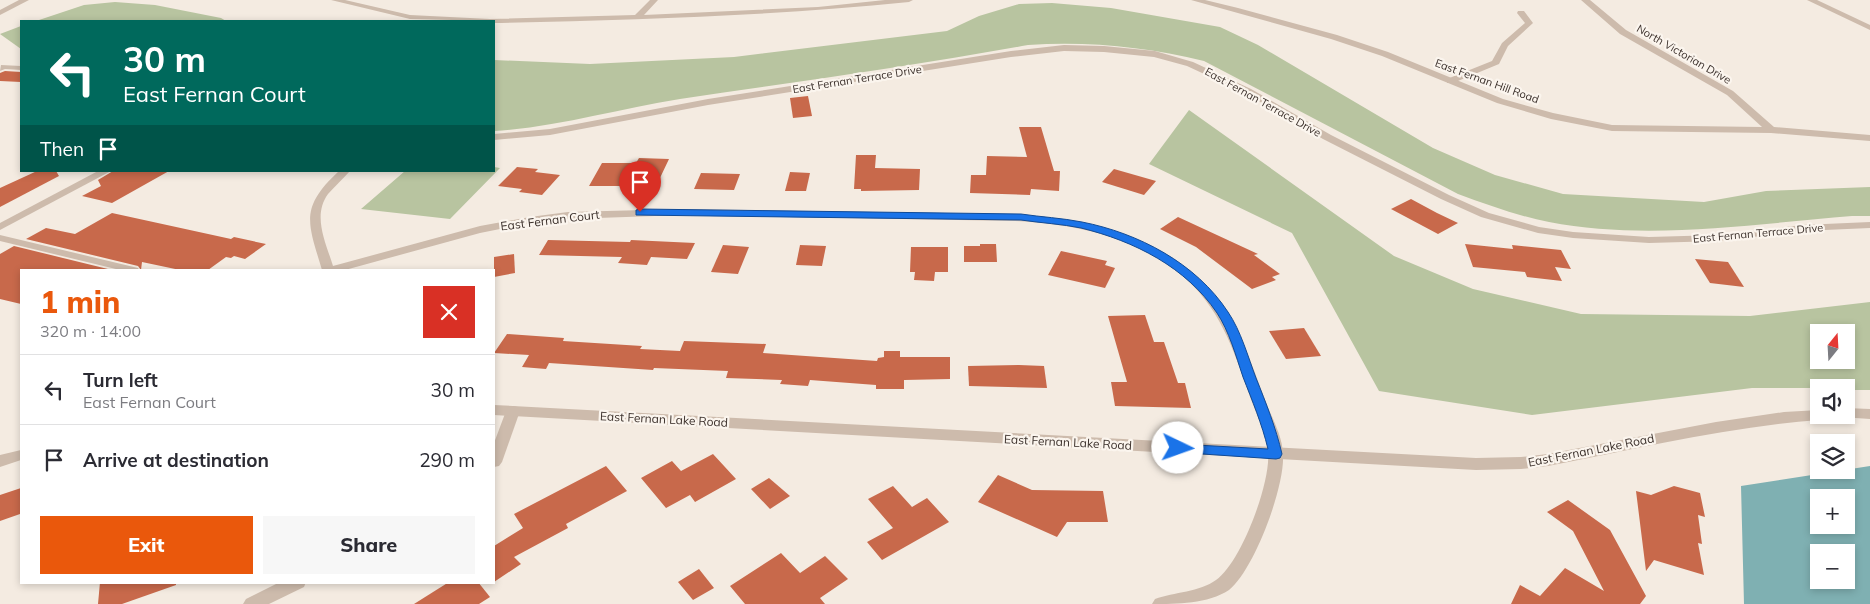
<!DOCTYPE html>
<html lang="en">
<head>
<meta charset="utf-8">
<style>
	body { margin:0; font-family:Mulish,sans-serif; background:#f7f7f7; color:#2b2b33; height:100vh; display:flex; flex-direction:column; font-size:19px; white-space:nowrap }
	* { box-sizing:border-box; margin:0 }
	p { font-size:16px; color:#7c7c81 }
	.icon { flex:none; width:28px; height:28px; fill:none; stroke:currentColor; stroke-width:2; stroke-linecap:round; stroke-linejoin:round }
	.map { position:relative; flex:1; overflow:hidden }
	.drawer { position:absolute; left:20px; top:269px; width:475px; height:315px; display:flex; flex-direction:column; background:#fff; border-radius:0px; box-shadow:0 2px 8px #0003 }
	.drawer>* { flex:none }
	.top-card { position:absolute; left:20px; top:20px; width:475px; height:152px; border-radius:0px; box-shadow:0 2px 8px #0003; background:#00695c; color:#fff; overflow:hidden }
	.needle { width:32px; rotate:18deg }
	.fabs { position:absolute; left:1810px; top:324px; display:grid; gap:10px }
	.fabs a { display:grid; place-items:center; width:45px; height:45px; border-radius:0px; background:#fff; box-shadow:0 2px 8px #0003; font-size:25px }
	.pin { position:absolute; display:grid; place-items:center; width:42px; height:42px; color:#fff; margin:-51px -21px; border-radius:50% 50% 50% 0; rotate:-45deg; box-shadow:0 0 5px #0007 }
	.pin .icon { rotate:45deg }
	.me { position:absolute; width:55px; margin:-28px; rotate:93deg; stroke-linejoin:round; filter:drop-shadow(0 0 4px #0008) }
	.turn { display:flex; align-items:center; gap:18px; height:105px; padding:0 20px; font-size:22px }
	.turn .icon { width:65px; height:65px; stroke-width:2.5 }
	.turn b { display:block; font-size:35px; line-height:42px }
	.then { display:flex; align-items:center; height:48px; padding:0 20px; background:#0003; gap:10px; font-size:19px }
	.round { display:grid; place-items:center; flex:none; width:52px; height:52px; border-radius:0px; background:#f7f7f7 }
	.overview { display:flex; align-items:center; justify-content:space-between; height:85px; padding:0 20px }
	h1 { font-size:30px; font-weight:800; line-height:38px; color:#ea580c }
	.cta { display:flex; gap:10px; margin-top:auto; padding:10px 20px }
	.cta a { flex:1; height:58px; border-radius:0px; background:#ea580c; color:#fff; font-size:20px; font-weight:800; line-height:58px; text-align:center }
	.cta a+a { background:#f7f7f7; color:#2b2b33 }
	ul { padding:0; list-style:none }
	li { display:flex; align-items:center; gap:15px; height:70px; padding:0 20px; border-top:1px solid #e1e1e2 }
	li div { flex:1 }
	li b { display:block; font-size:19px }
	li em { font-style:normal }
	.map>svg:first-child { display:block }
	.green { fill:#b8c4a0; fill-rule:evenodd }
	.water { fill:#7fb0b2; fill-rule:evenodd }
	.building { fill:#c8694b }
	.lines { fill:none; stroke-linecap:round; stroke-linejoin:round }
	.service { fill:#cdbbac; fill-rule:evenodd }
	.minor { fill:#cdbbac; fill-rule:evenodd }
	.tertiary { fill:#cdbbac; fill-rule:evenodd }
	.route { fill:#1a73e8; stroke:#114b97 }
	.labels { text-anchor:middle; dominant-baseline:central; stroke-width:4.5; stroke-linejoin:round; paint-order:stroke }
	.far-street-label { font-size:11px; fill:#3b302b; stroke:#fbf5ee }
	.street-label { font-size:12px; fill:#3b302b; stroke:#fbf5ee }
</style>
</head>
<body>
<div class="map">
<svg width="1870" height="604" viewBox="0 0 1870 604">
	<rect width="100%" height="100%" fill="#f4ebe1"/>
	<g class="green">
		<polygon points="115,2 155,5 221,18 226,21 36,21 84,5"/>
		<path d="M1052 3 1111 8 1220 27 1258 45 1433 148 1495 175 1563 194 1704 202 1766 191 1870 187V216H1852C1753 224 1647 241 1549 222 1518 216 1488 205 1458 194L1204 61C1146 47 1088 41 1028 45 913 66 796 82 680 99 617 109 558 127 494 131V60L590 64 734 57 947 31 979 16 1019 4Z"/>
		<polygon points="21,26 21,49 0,34"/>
		<path d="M1189 110 1394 256 1473 289 1581 314 1750 316 1870 302V390H1846V388H1752L1532 415 1379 391 1292 233 1149 164ZM1846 332V360H1819V332Z"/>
		<polygon points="494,167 500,168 450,219 361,209 405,171 494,171"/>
	</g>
	<path class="water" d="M1870 466V604H1744L1741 486ZM1819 498H1846V525H1819ZM1819 552H1846V580H1819Z"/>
	<g class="building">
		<polygon points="5,71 21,72 21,82 0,81 0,73"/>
		<polygon points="808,96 812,116 793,118 790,98"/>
		<polygon points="1019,127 1041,127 1054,171 1060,171 1059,191 1031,189 1030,195 970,193 971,175 986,175 987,156 1027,157"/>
		<polygon points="856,155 876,155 875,168 920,169 919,190 861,191 861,189 854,189"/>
		<polygon points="639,158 669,159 659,180 631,179 627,186 589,186 602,163 636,163"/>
		<polygon points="517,167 538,169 535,172 560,175 542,195 519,192 522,189 498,186"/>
		<polygon points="1114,169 1156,181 1144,195 1102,182"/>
		<polygon points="37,171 56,171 59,176 0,207 0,188"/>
		<polygon points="113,171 169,171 112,203 82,196 101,186 98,180"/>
		<polygon points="790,172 810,173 806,191 785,191"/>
		<polygon points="701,173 740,174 734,190 694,189"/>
		<polygon points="1411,199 1437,213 1458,223 1438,234 1391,209"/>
		<polygon points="112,213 231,239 234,237 266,244 245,259 234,256 231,258 226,257 208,270 180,270 142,262 141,270 138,266 26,239 46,228 75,234"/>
		<polygon points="1178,217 1258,254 1254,255 1280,274 1272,277 1276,280 1252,289 1196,247 1160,229"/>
		<polygon points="548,240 630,242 631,240 695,243 687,259 651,257 647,265 618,263 622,257 539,255"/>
		<polygon points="980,244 996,244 997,262 964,262 964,246 980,246"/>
		<polygon points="1465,244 1513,249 1512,245 1561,250 1571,269 1555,267 1562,281 1527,277 1525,272 1473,267"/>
		<polygon points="723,245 749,247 738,274 711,272"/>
		<polygon points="800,245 826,246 822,266 796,265"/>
		<polygon points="14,246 112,270 21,270 21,304 0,299 0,254"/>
		<polygon points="911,247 948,247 948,272 935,272 934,281 914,280 915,272 910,272"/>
		<polygon points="1061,251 1107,261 1105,265 1115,268 1105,288 1048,275"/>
		<polygon points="514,254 515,273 494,277 494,257"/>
		<polygon points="1695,259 1728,262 1744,287 1710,283"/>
		<polygon points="1145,315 1154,342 1164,342 1178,383 1185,383 1191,408 1115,406 1111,382 1127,382 1108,316"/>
		<polygon points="1304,328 1321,356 1286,359 1269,331"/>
		<polygon points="507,334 564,338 563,341 642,346 640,349 680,351 684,341 766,344 763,353 877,361 878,358 884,357 884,351 900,351 900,357 950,357 950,379 904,380 904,389 876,389 876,385 810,380 808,386 780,384 782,380 726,378 728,371 654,368 653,370 549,363 546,369 522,367 529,355 494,353"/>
		<polygon points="1019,365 1044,366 1047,388 969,386 968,366"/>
		<polygon points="713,454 736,479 695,502 690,495 666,508 641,478 672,461 681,471"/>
		<polygon points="606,466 627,491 566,524 568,528 514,557 521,564 494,582 494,546 523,528 514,514"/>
		<polygon points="998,475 1032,490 1103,491 1108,522 1067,522 1057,537 978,502"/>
		<polygon points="769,478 790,496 770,509 751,489"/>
		<polygon points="893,486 912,507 927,498 949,522 882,560 867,542 893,528 868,499"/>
		<polygon points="1674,486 1700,493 1705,517 1698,515 1702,544 1698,543 1704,575 1654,560 1646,571 1636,491 1651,495"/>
		<polygon points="21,488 20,514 0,521 0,495"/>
		<polygon points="1568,500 1610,530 1646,596 1640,604 1511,604 1520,585 1540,596 1565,568 1604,591 1573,531 1547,512"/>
		<polygon points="781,553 800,573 825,556 848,579 820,598 825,604 745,604 730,586"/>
		<polygon points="699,569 714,588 693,600 678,582"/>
		<polygon points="100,582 176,582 176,585 122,604 98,604"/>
		<polygon points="449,582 478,582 490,597 479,604 414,604"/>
	</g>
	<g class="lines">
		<g class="service">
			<polygon points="1518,11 1524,11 1533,23 1508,46 1499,64 1453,83 1447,83 1447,79 1492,61 1502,43 1525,23 1517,13"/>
			<polygon points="1,65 21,66 21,70 5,69 0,71"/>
			<polygon points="98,171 111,171 0,230 0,223"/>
			<polygon points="0,235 138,268 139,270 120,270 0,241"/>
		</g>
		<g class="minor">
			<polygon points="19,0 29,0 0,15 0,10"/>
			<path d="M331 0H345L410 15 490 19 635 15 650 0H658L644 15 818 7 885 0H913L909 2C771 16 633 20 494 23V21L410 19Z"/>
			<polygon points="1191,0 1205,0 1238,8 1337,35 1388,52 1503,99 1553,113 1612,125 1762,127 1727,95 1620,34 1581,0 1590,0 1626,30 1733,91 1774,127 1870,135 1870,141 1771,133 1612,131 1551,119 1497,103 1382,56 1331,39"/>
			<polygon points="1807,0 1817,0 1870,25 1870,30"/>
			<polygon points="1064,45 1104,46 1155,51 1193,62 1251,89 1331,135 1449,195 1489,213 1539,227 1573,232 1649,237 1719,235 1802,225 1870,222 1870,228 1802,231 1719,241 1649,243 1573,238 1538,233 1481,217 1441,199 1323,139 1245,93 1187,66 1154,57 1104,52 1064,51 1011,57 708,105 550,135 494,140 494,134 550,129 708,99 1011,51"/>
			<path d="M339 171H350C343 179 335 186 328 194 312 216 326 243 333 266L480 226 530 217 568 212 684 209 1014 214C1079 218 1144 231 1194 274 1234 308 1249 357 1267 405 1273 420 1283 438 1283 455 1285 487 1254 570 1229 590 1208 604 1177 604 1152 604L1155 599C1174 592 1200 592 1216 580 1241 563 1271 482 1268 453 1267 436 1258 418 1252 402 1235 356 1224 314 1187 280 1139 237 1076 224 1014 221L684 215 568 219 530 223 480 233 345 270H322C308 223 299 208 339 171Z"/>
			<polygon points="513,406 518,407 520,411 502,462 499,466 494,467 494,443 506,411 508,407"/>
			<polygon points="280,582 306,582 304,587 269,604 243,604 246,599"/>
		</g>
		<g class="tertiary">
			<path d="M494 405 1476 458 1521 457 1548 454 1716 422 1784 412 1819 410V415H1826L1824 419 1819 420C1727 427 1638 449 1548 466L1521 469 1476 470 494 415Z"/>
			<polygon points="1846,408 1870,409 1870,419 1841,417 1840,415 1846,415"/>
			<polygon points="21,450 21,460 0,467 0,455"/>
		</g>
	</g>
	<path class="route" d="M640 209 1021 214C1041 217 1062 218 1082 222 1138 233 1196 263 1228 312 1241 331 1248 357 1256 378 1266 403 1276 428 1282 454L1280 458 1276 459 1173 452 1171 448 1173 445 1178 444 1268 449C1262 424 1252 400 1243 377 1236 356 1229 331 1217 313 1186 267 1134 241 1081 228 1062 224 1041 223 1021 220L636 215V210Z"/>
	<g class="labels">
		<g class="far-street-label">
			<text transform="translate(1684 54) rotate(30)">North Victorian Drive</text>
			<text transform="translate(857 79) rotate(-9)">East Fernan Terrace Drive</text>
			<text transform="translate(1487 81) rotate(20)">East Fernan Hill Road</text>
			<text transform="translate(1263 102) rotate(29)">East Fernan Terrace Drive</text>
			<text transform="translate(1758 233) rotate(-5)">East Fernan Terrace Drive</text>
		</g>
		<g class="street-label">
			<text transform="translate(550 220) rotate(-7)">East Fernan Court</text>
			<text transform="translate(664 419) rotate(3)">East Fernan Lake Road</text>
			<text transform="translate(1068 442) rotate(3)">East Fernan Lake Road</text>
			<text transform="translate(1591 450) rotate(-11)">East Fernan Lake Road</text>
		</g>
	</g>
</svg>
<div class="fabs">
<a><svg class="needle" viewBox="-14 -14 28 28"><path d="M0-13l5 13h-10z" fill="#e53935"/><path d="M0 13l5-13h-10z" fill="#7c7c81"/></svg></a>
<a><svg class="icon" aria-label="sound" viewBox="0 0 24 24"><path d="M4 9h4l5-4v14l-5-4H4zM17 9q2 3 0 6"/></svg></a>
<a><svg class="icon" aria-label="layers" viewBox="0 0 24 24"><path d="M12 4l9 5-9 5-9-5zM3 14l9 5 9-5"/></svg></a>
<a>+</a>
<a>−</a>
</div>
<div class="pin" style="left:640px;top:212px;background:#d93025"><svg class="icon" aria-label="arrive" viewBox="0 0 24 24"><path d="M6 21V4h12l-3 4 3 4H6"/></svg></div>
<svg class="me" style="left:1178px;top:448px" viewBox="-20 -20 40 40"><circle r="19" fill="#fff"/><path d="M0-13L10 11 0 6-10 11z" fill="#1a73e8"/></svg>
<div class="top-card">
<div class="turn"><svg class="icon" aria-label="left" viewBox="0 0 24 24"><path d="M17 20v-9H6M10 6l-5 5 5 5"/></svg><div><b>30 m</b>East Fernan Court</div></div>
<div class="then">Then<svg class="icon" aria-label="arrive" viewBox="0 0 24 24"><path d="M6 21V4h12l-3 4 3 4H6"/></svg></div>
</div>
<section class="drawer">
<div class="overview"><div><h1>1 min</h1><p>320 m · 14:00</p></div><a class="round" style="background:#d93025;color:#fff"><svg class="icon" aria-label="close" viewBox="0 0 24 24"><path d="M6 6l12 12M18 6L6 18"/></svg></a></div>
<ul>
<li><svg class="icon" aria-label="left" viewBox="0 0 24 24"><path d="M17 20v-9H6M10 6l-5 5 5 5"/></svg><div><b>Turn left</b><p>East Fernan Court</p></div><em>30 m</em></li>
<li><svg class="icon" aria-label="arrive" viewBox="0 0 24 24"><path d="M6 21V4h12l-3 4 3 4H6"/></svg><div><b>Arrive at destination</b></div><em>290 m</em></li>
</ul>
<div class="cta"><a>Exit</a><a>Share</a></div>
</section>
</div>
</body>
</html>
